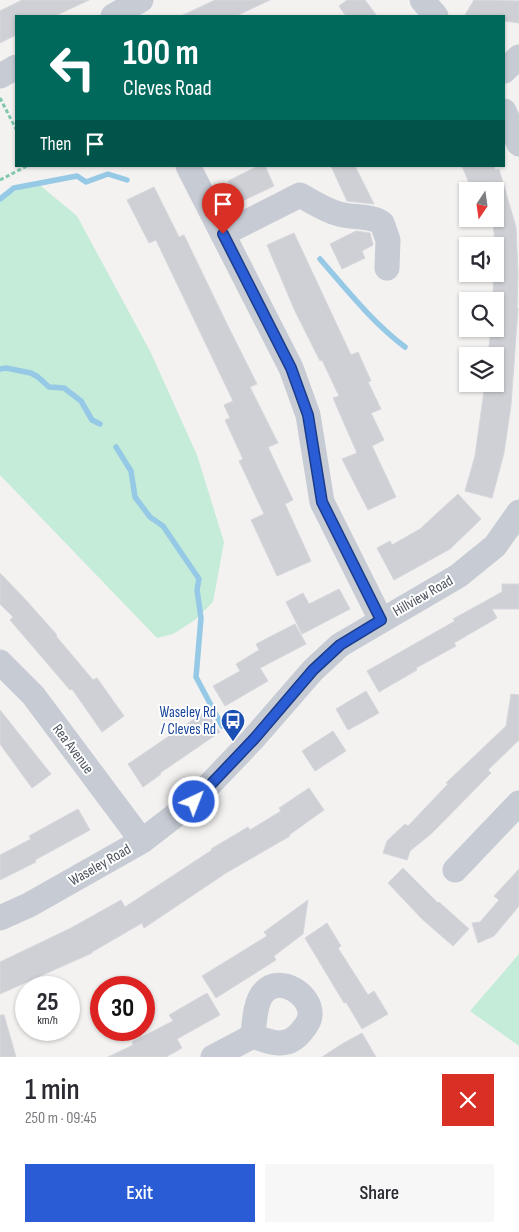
<!DOCTYPE html>
<html lang="en">
<head>
<meta charset="utf-8">
<style>
	body { margin:0; font-family:"Sofia Sans Condensed",sans-serif; background:#f7f7f7; color:#2b2b33; height:100vh; display:flex; flex-direction:column; font-size:19px; white-space:nowrap }
	* { box-sizing:border-box; margin:0 }
	p { font-size:16px; color:#7c7c81 }
	.icon { flex:none; width:28px; height:28px; fill:none; stroke:currentColor; stroke-width:2; stroke-linecap:round; stroke-linejoin:round }
	.map { position:relative; height:1057px; overflow:hidden }
	.panel { display:flex; flex-direction:column; background:#fff; flex:1 }
	.panel>* { flex:none }
	.guide { position:absolute; left:15px; top:15px; width:490px; height:152px; border-radius:0px; box-shadow:0 1px 4px #0004; background:#00695c; color:#fff; overflow:hidden }
	.needle { width:32px; rotate:193deg }
	.tools { position:absolute; left:459px; top:182px; display:grid; gap:10px }
	.tools a { display:grid; place-items:center; width:45px; height:45px; border-radius:0px; background:#fff; box-shadow:0 1px 4px #0004; font-size:25px }
	.speed { position:absolute; left:15px; top:976px; display:flex; gap:10px; font-size:25px; font-weight:700; text-align:center }
	.speed>* { display:grid; place-content:center; width:65px; height:65px; border-radius:50%; background:#fff; box-shadow:0 1px 4px #0004; line-height:1 }
	.speed small { font-size:12px; font-weight:400 }
	.speed .limit { border:8px solid #d22; background:#fff; color:#111 }
	.pin { position:absolute; display:grid; place-items:center; width:42px; height:42px; color:#fff; margin:-51px -21px; border-radius:50% 50% 50% 0; rotate:-45deg; box-shadow:0 0 5px #0007 }
	.pin .icon { rotate:45deg }
	.me { position:absolute; width:55px; margin:-28px; rotate:43deg; stroke-linejoin:round; filter:drop-shadow(0 0 4px #0008) }
	.turn { display:flex; align-items:center; gap:18px; height:105px; padding:0 25px; font-size:22px }
	.turn .icon { width:65px; height:65px; stroke-width:2.5 }
	.turn b { display:block; font-size:35px; line-height:42px }
	.then { display:flex; align-items:center; height:48px; padding:0 25px; background:#0003; gap:10px; font-size:19px }
	.round { display:grid; place-items:center; flex:none; width:52px; height:52px; border-radius:0px; background:#f7f7f7 }
	.overview { display:flex; align-items:center; justify-content:space-between; height:85px; padding:0 25px }
	h1 { font-size:30px; font-weight:600; line-height:38px }
	.cta { display:flex; gap:10px; margin-top:auto; padding:10px 25px }
	.cta a { flex:1; height:58px; border-radius:0px; background:#2a5cd5; color:#fff; font-size:20px; font-weight:600; line-height:58px; text-align:center }
	.cta a+a { background:#f7f7f7; color:#2b2b33 }
	.map>svg:first-child { display:block }
	.green { fill:#c5ecd9 }
	.lines { fill:none; stroke-linecap:round; stroke-linejoin:round }
	.stream { stroke:#96c9e5; stroke-width:5.5 }
	.building { fill:#cfd0d5; stroke:#d6d7dc }
	.path { stroke:#7fc7ae; stroke-width:3; stroke-dasharray:4 2.5; stroke-linecap:butt }
	.minor { stroke:#c6cbd4; stroke-width:25 }
	.route-casing { stroke:#1b3c8a; stroke-width:12 }
	.route { stroke:#2a5cd5; stroke-width:9 }
	.labels { text-anchor:middle; dominant-baseline:central; stroke-width:4; stroke-linejoin:round; paint-order:stroke }
	.street-label { font-size:15px; fill:#4b525d; stroke:#fff }
	.transit-label { font-size:15px; fill:#164399; stroke:#fff; text-anchor:end }
</style>
</head>
<body>
<div class="map">
<svg width="519" height="1057" viewBox="0 0 519 1057">
	<rect width="100%" height="100%" fill="#f3f2f1"/>
	<g class="green">
		<polygon points="36,182 77,216 150,351 197,455 224,542 213,602 195,620 173,634 157,638 0,475 0,198"/>
		<polygon points="519,954 519,1046 470,1011"/>
	</g>
	<g class="lines">
		<g class="stream">
			<polyline points="0,199 14,188 77,176 86,182 108,174 127,180"/>
			<path d="M320 259C347 290 372 322 405 347"/>
			<polyline points="0,369 6,368 31,373 38,377 49,387 64,388 81,401 92,420 100,424"/>
			<polyline points="116,447 131,471 135,497 150,517 163,526 199,579 197,590 201,618 196,677 222,726"/>
		</g>
	</g>
	<g class="building">
		<polygon points="22,0 89,0 55,16 16,16 16,35 0,43 0,11"/>
		<polygon points="215,0 270,0 236,16 181,16"/>
		<polygon points="347,0 365,0 377,16 346,16 339,6"/>
		<polygon points="474,0 519,1 519,23 504,21 504,16 465,15"/>
		<polygon points="258,166 265,166 274,186 238,203 228,181"/>
		<polygon points="331,166 355,166 374,204 347,201"/>
		<polygon points="462,166 494,166 495,170 499,169 516,227 518,273 517,308 518,308 511,405 504,453 492,498 465,491 475,456 485,384 495,384 495,356 488,356 491,329 495,329 495,294 493,294 495,246 493,219 495,219 495,181 472,190"/>
		<polygon points="154,187 179,237 184,235 227,324 257,384 250,387 278,443 268,447 293,500 285,504 311,561 277,576 251,520 264,514 239,461 243,459 225,420 230,418 224,405 233,401 156,240 149,243 127,200"/>
		<polygon points="356,231 370,233 373,245 362,251 365,258 342,269 330,244"/>
		<polygon points="294,233 351,355 358,352 371,381 368,382 381,409 371,413 384,440 372,446 396,497 368,510 342,459 357,453 333,398 339,396 322,360 320,361 294,309 267,245"/>
		<polygon points="458,494 481,519 450,549 394,580 377,548 390,541 392,545 420,529"/>
		<polygon points="0,573 24,598 57,635 56,636 93,680 97,678 124,716 102,732 72,689 70,690 10,620 13,617 0,604"/>
		<polygon points="502,584 519,584 519,609 492,609 497,618 454,643 456,646 416,668 417,670 379,692 367,671 455,621 453,619 502,592"/>
		<polygon points="339,589 350,609 302,634 286,602 303,593 309,604"/>
		<polygon points="295,624 306,644 260,668 268,681 225,706 213,686 240,671 236,664 259,650 256,644"/>
		<polygon points="366,691 379,713 348,730 336,709"/>
		<polygon points="511,694 519,695 519,740 488,770 491,773 432,833 410,851 407,860 383,853 387,841 405,824 408,826 448,784 446,783 506,726"/>
		<polygon points="0,710 51,774 32,788 0,744"/>
		<polygon points="206,711 220,732 160,773 161,774 143,787 128,764"/>
		<polygon points="333,731 346,751 315,771 302,751"/>
		<polygon points="309,788 324,810 289,835 290,836 226,873 144,928 142,923 92,952 92,953 0,994 0,962 71,928 121,900 125,907 212,850 211,849 248,827 250,830 281,811 279,808"/>
		<polygon points="78,809 90,830 35,860 36,862 0,880 0,855 31,839 29,836"/>
		<polygon points="403,868 438,903 439,902 469,929 453,946 422,919 388,883"/>
		<polygon points="519,869 519,906 494,936 478,943 472,923 480,922 499,900 494,896"/>
		<polygon points="308,900 303,934 274,956 276,960 216,998 202,976 267,936 264,932"/>
		<polygon points="327,923 341,946 338,948 368,995 374,991 388,1014 362,1029 346,1002 344,1003 305,938"/>
		<polygon points="207,993 220,1015 177,1039 182,1048 166,1057 108,1057 133,1045 132,1042 173,1021 169,1015"/>
		<polygon points="0,1015 4,1015 16,1057 0,1057"/>
		<polygon points="362,1033 376,1057 322,1057 342,1044"/>
	</g>
	<g class="lines">
		<g class="path">
			<polyline points="0,98 16,129"/>
			<polyline points="0,180 27,166"/>
		</g>
		<g class="minor">
			<polyline points="422,0 436,16"/>
			<polyline points="113,16 141,0"/>
			<polyline points="504,71 519,57"/>
			<polyline points="0,76 16,67"/>
			<polyline points="504,111 519,144"/>
			<polyline points="188,166 291,368 308,415 322,502 381,620"/>
			<path d="M223 234 300 195C313 202 325 210 339 214 353 218 371 215 382 223L388 240 387 268"/>
			<polyline points="0,662 33,695 142,841"/>
			<polyline points="455,870 519,803"/>
			<polyline points="0,918 29,905 142,841 194,801 253,739 313,670 340,645 458,576 495,546 519,512"/>
			<path d="M213 1057 253 1036C271 1043 287 1049 301 1032 305 1027 310 1021 310 1015 312 996 281 974 264 992 255 1001 254 1024 253 1036"/>
		</g>
	</g>
	<g class="lines">
		<defs>
			<polyline id="route" points="194,802 254,739 313,670 340,645 381,620 322,502 308,415 291,368 223,234"/>
		</defs>
		<use href="#route" class="route-casing"/>
		<use href="#route" class="route"/>
	</g>
	<defs>
		<symbol id="bus-pin" viewBox="-11 -11 22 30"><path d="M0 17L-7.5 6A9.5 9.5 0 1 1 7.5 6Z" fill="#1a4fb4" stroke="#fff"/><path d="M-5-6H5V4H4V6H2V4H-2V6H-4V4H-5ZM-3.5-4V0h7V-4ZM-3.5 1.2v1.5H-2V1.2ZM2 1.2v1.5H3.5V1.2Z" fill="#fff"/></symbol>
	</defs>
	<g fill-rule="evenodd">
		<use href="#bus-pin" x="219" y="707" width="28" height="38"/>
	</g>
	<g class="labels">
		<g class="street-label">
			<text transform="translate(423 596) rotate(-30)">Hillview Road</text>
			<text transform="translate(73 749) rotate(53)">Rea Avenue</text>
			<text transform="translate(100 865) rotate(-30)">Waseley Road</text>
		</g>
		<g class="transit-label">
			<text x="216" y="712">Waseley Rd<tspan x="216" dy="17">/ Cleves Rd</tspan></text>
		</g>
	</g>
</svg>
<div class="tools">
<a><svg class="needle" viewBox="-14 -14 28 28"><path d="M0-13l5 13h-10z" fill="#e53935"/><path d="M0 13l5-13h-10z" fill="#7c7c81"/></svg></a>
<a><svg class="icon" aria-label="sound" viewBox="0 0 24 24"><path d="M4 9h4l5-4v14l-5-4H4zM17 9q2 3 0 6"/></svg></a>
<a><svg class="icon" aria-label="search" viewBox="0 0 24 24"><circle cx="10" cy="10" r="6"/><path d="M15 15l6 6"/></svg></a>
<a><svg class="icon" aria-label="layers" viewBox="0 0 24 24"><path d="M12 4l9 5-9 5-9-5zM3 14l9 5 9-5"/></svg></a>
</div>
<div class="speed"><div>25<small>km/h</small></div><div class="limit">30</div></div>
<div class="pin" style="left:223px;top:234px;background:#d93025"><svg class="icon" aria-label="arrive" viewBox="0 0 24 24"><path d="M6 21V4h12l-3 4 3 4H6"/></svg></div>
<svg class="me" style="left:194px;top:802px" viewBox="-20 -20 40 40"><circle r="17" fill="#2a5cd5" stroke="#fff" stroke-width="3"/><path d="M0-11L8 9 0 5-8 9z" fill="#fff"/></svg>
<div class="guide">
<div class="turn"><svg class="icon" aria-label="left" viewBox="0 0 24 24"><path d="M17 20v-9H6M10 6l-5 5 5 5"/></svg><div><b>100 m</b>Cleves Road</div></div>
<div class="then">Then<svg class="icon" aria-label="arrive" viewBox="0 0 24 24"><path d="M6 21V4h12l-3 4 3 4H6"/></svg></div>
</div>
</div>
<section class="panel">
<div class="overview"><div><h1>1 min</h1><p>250 m · 09:45</p></div><a class="round" style="background:#d93025;color:#fff"><svg class="icon" aria-label="close" viewBox="0 0 24 24"><path d="M6 6l12 12M18 6L6 18"/></svg></a></div>
<div class="cta"><a>Exit</a><a>Share</a></div>
</section>
</body>
</html>
